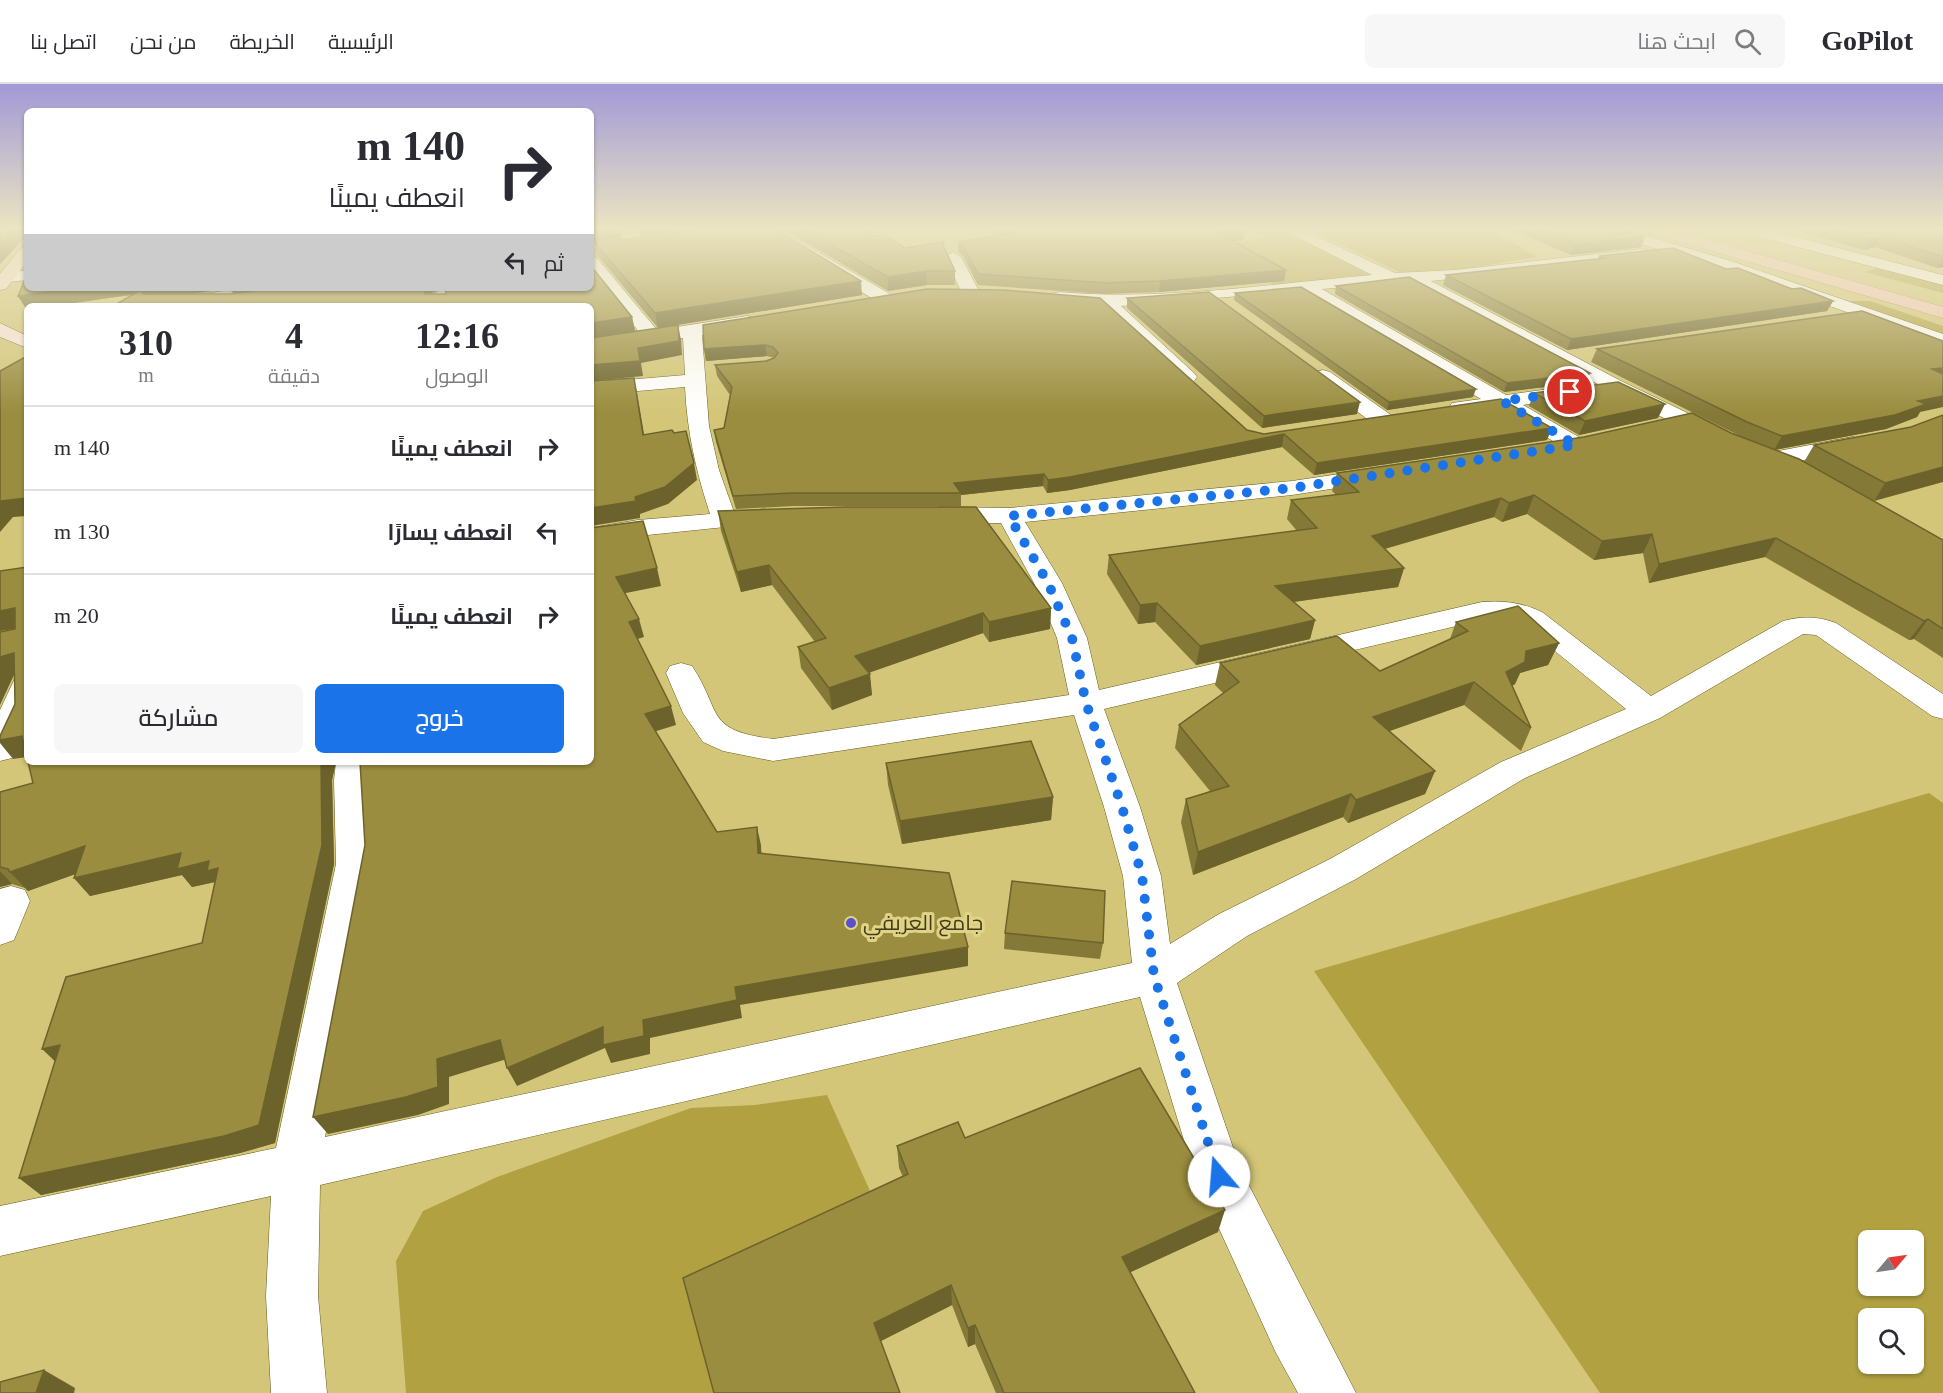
<!DOCTYPE html>
<html lang="ar">
<head>
<meta charset="utf-8">
<style>
	body { margin:0; font-family:"Times New Roman",Cairo,serif; background:#f7f7f7; color:#2b2b33; direction:rtl; height:100vh; display:flex; flex-direction:column; font-size:22px; white-space:nowrap }
	* { box-sizing:border-box; margin:0 }
	p { font-size:20px; color:#7c7c81 }
	.icon { flex:none; width:33px; height:33px; fill:none; stroke:currentColor; stroke-width:2; stroke-linecap:round; stroke-linejoin:round }
	.map { position:relative; flex:1; overflow:hidden; direction:ltr }
	.details { position:absolute; left:24px; top:219px; width:570px; height:462px; display:flex; flex-direction:column; background:#fff; border-radius:9px; box-shadow:0 2px 4px #0004; direction:rtl }
	.details>* { flex:none }
	.banner { position:absolute; left:24px; top:24px; width:570px; height:183px; border-radius:9px; box-shadow:0 2px 4px #0004; direction:rtl; background:#fff; color:#2b2b33; overflow:hidden }
	.needle { width:39px; rotate:61deg }
	.fabs { position:absolute; left:1858px; top:1146px; display:grid; gap:12px }
	.fabs a { display:grid; place-items:center; width:66px; height:66px; border-radius:9px; background:#fff; box-shadow:0 2px 4px #0004; font-size:30px }
	.pin { position:absolute; display:grid; place-items:center; width:51px; height:51px; color:#fff; margin:-26px; border:3px solid #fff; border-radius:50%; box-shadow:0 2px 6px #0007 }
	.me { position:absolute; width:66px; margin:-33px; rotate:342deg; stroke-linejoin:round; filter:drop-shadow(0 0 4px #0008) }
	.turn { display:flex; align-items:center; gap:21px; height:126px; padding:0 30px; font-size:27px }
	.turn .icon { width:78px; height:78px; stroke-width:2.5 }
	.turn b { display:block; font-size:42px; line-height:51px }
	.then { display:flex; align-items:center; height:57px; padding:0 30px; background:#0003; gap:12px; font-size:22px }
	.eta { display:flex; justify-content:space-evenly; align-items:center; height:102px; text-align:center }
	.eta b { font-size:36px; font-weight:600; line-height:42px }
	.button { display:flex; gap:12px; margin-top:auto; padding:12px 30px }
	.button a { flex:1; height:69px; border-radius:9px; background:#1a73e8; color:#fff; font-size:24px; font-weight:600; line-height:69px; text-align:center }
	.button a+a { background:#f7f7f7; color:#2b2b33 }
	ul { padding:0; list-style:none }
	li { display:flex; align-items:center; gap:18px; height:84px; padding:0 30px; border-top:2px solid #e1e1e2 }
	li div { flex:1 }
	li b { display:block; font-size:22px }
	li em { font-style:normal }
	header { display:flex; align-items:center; gap:36px; box-sizing:border-box; height:84px; padding:0 30px; background:#fff; border-bottom:2px solid #e1e1e2 }
	header strong { font-size:28px }
	nav { display:flex; gap:33px; margin-inline-start:auto; font-size:21px }
	.search { width:420px; height:54px; background:#f7f7f7; display:flex; align-items:center; gap:15px; box-sizing:border-box; padding:0 21px; border-radius:9px; color:#7c7c81; font-size:22px }
	.map>svg:first-child { display:block }
	.green { fill:#b1a141; fill-rule:evenodd }
	.lines { fill:none; stroke-linecap:round; stroke-linejoin:round }
	.street-casing { stroke:#655b1f; stroke-width:1 }
	.secondary-casing { stroke:#655b1f; stroke-width:1 }
	.primary-casing { stroke:#b38367; stroke-width:1 }
	.street { fill:#fff; fill-rule:evenodd }
	.secondary { fill:#fbe5de; fill-rule:evenodd }
	.primary { fill:#f7cbbc; fill-rule:evenodd }
	.wall { fill:#847936 }
	.shaded-wall { fill:#6c632c }
	.building { fill:#9a8d3f; stroke:#6c632c; stroke-width:1.5 }
	.route { stroke:#1a73e8; stroke-width:10; stroke-dasharray:0 18 }
	.poi-dot { fill:#5752ca; stroke:#e0d385; stroke-width:2 }
	.labels { text-anchor:middle; dominant-baseline:central; stroke-width:6; stroke-linejoin:round; paint-order:stroke }
	.poi-label { font-size:21px; fill:#413c1b; stroke:#e0d385; text-anchor:start }
</style>
</head>
<body>
<header>
<strong>GoPilot</strong>
<div class="search"><svg class="icon" aria-label="search" viewBox="0 0 24 24"><circle cx="10" cy="10" r="6"/><path d="M15 15l6 6"/></svg>ابحث هنا</div>
<nav><a>الرئيسية</a><a>الخريطة</a><a>من نحن</a><a>اتصل بنا</a></nav>
</header>
<div class="map">
<svg width="1943" height="1309" viewBox="0 0 1943 1309">
	<rect width="100%" height="100%" fill="#d3c678"/>
	<g class="green">
		<polygon points="1255,145 1281,145 1381,192 1274,201 1222,161 1268,153"/>
		<polygon points="1308,145 1489,145 1537,173 1412,194"/>
		<polygon points="1877,184 1943,200 1943,209 1865,188"/>
		<polygon points="1844,217 1870,217 1943,242 1943,251"/>
		<path d="M1929 709 1943 719V1309H1600L1314 887ZM1914 1156V1202H1869V1156ZM1914 1234V1280H1869V1234Z"/>
		<polygon points="827,1011 879,1127 717,1309 406,1309 396,1177 423,1127 497,1093 691,1024 755,1021"/>
	</g>
	<g class="lines">
		<defs>
			<g id="street">
				<polygon points="760,145 778,145 890,210 893,214 890,218 878,218"/>
				<path d="M1281 145H1301L1395 189 1455 186 1642 165 1648 167 1650 170 1642 175 1431 197 1623 298 1725 347 1728 352 1725 357 1717 359 1709 357 1609 306 1407 198 1322 205 1506 311 1578 301 1585 303 1588 307 1585 311 1523 321 1584 356 1587 361 1584 366 1576 368 1568 366 1499 325 1460 330 1452 329 1449 324 1452 319 1481 315 1300 207 1121 222 1194 289 1197 293 1194 297H1180L1100 222 1060 218 1054 217 1051 213 1054 209 1060 208C1163 217 1269 200 1372 191Z"/>
				<polygon points="1598,145 1623,145 1731,177 1943,250 1943,262 1719,183 1600,148"/>
				<polygon points="1738,145 1764,145 1943,191 1943,201 1740,148"/>
				<polygon points="953,168 961,173 979,207 976,211 964,211 961,207 945,173"/>
				<path d="M591 172 597 174 657 246 747 232 754 234 756 238 754 242 747 244 702 251 709 342 719 386 734 428 764 425 773 428 777 433 773 438 638 452 591 460V444L638 436 710 430C696 387 687 348 685 303L591 311V299L685 291 683 254 591 268V256L640 249 591 188Z"/>
				<polygon points="27,186 27,196 0,199 0,191"/>
				<polygon points="443,204 466,204 463,208 447,215 449,222 431,222 429,213"/>
				<polygon points="1323,286 1330,288 1391,331 1394,336 1391,341 1383,343 1375,341 1316,296 1313,292 1316,288"/>
				<polygon points="1853,353 1861,355 1864,360 1861,365 1773,382 1765,380 1761,375 1765,370 1773,368"/>
				<path d="M1380 384 1388 386 1392 391 1388 396 1292 411 1025 438 1062 499 1087 554 1099 606 1482 518C1503 516 1523 519 1542 528L1651 612 1783 537C1802 532 1817 532 1836 539L1943 610V635L1932 632 1816 551 1803 550 1660 634 1525 694 1356 795 1247 852 1177 899 1240 1084 1356 1309H1298L1276 1269 1195 1092 1140 913 320 1101 318 1212 327 1309H271L266 1212 271 1112 0 1172V1122L276 1064 336 780 334 696 336 678H370L368 696 374 780 325 1053 1132 879 1123 792 1104 723 1074 631 773 677 723 667 703 658 683 629 666 589 670 582 681 579 692 582C723 629 704 646 773 655L1069 611 1057 554 1034 499 1001 439H939L930 436 926 431 930 426 939 423 1009 424 1292 397ZM1502 535 1522 540 1626 625 1501 678 1330 775 1219 830 1170 860 1161 792 1140 723 1104 625 1482 536Z"/>
				<polygon points="27,589 27,639 12,674 0,677 0,626 16,592"/>
				<polygon points="11,802 25,806 30,817 14,856 0,861 0,805"/>
			</g>
			<g id="secondary">
				<polygon points="661,145 702,145 695,150 591,165 591,155"/>
				<polygon points="27,162 27,178 6,205 0,206 0,190 21,164"/>
				<polygon points="242,204 285,204 282,208 276,209 194,222 151,222 154,218 160,217"/>
				<polygon points="0,239 27,252 27,264 0,253"/>
			</g>
			<polygon id="primary" points="1645,145 1670,145 1943,223 1943,234 1647,148"/>
		</defs>
		<use href="#street" class="street-casing"/>
		<use href="#secondary" class="secondary-casing"/>
		<use href="#primary" class="primary-casing"/>
		<use href="#street" class="street"/>
		<use href="#secondary" class="secondary"/>
		<use href="#primary" class="primary"/>
	</g>
	<g class="wall">
		<polygon points="783,145 863,145 872,152 905,164 944,164 955,187 955,201 927,201 888,207"/>
		<polygon points="992,145 1244,145 1243,156 1233,157 1286,186 1284,197 1159,208 1105,210 978,201 963,172 958,168 958,158 1000,151"/>
		<polygon points="1509,145 1621,145 1641,163 1571,171"/>
		<polygon points="1794,145 1943,145 1943,183 1937,184 1875,163 1863,166"/>
		<polygon points="595,159 862,211 658,244 598,172"/>
		<polygon points="1599,172 1726,185 1833,217 1827,227 1567,266 1443,201 1446,191 1598,175"/>
		<polygon points="591,182 632,233 635,247 591,254 591,222 113,222 132,211 52,222 27,222 27,226 18,212 27,191 27,204 272,204 234,210 230,206 224,205 187,210 232,210 275,204 440,204 430,210 446,210 445,204 591,204"/>
		<polygon points="1336,202 1587,298 1504,308 1335,210"/>
		<polygon points="1235,209 1473,313 1387,326 1234,216"/>
		<polygon points="1127,214 1357,330 1262,344 1127,224"/>
		<polygon points="703,241 1264,350 1547,356 1314,391 1282,363 1070,406 1047,409 1043,402 961,411 961,422 794,422 736,425 716,358 714,346 724,344 730,311 717,292 715,281 766,277 774,274 767,272 706,277 704,265"/>
		<polygon points="1597,265 1920,328 1917,333 1886,345 1774,366 1804,378 1814,361 1911,343 1943,331 1874,417 1943,456 1943,574 1914,555 1909,556 1765,473 1649,499 1643,469 1594,476 1527,430 1502,438 1494,433 1385,465 1404,484 1398,503 1294,518 1315,536 1310,555 1196,581 1155,538 1138,540 1107,490 1109,471 1297,447 1287,435 1291,416 1336,411 1332,407 1337,389 1731,349 1740,352 1591,278"/>
		<polygon points="1534,309 1658,334 1579,351 1529,322"/>
		<polygon points="718,427 1051,524 1050,545 989,558 983,549 869,588 872,611 832,626 801,584 798,563 815,558 772,501 741,508 721,447"/>
		<polygon points="1456,538 1559,559 1548,581 1520,589 1515,600 1512,602 1531,644 1521,667 1464,621 1390,647 1435,687 1425,710 1348,739 1343,733 1193,791 1181,738 1186,715 1210,707 1175,664 1179,641 1223,609 1215,601 1220,579 1380,587 1450,555"/>
		<polygon points="28,678 336,678 332,696 334,780 275,1059 240,1069 41,1111 19,1094 202,859 215,798 192,803 182,791 90,812 74,794 75,790 28,807 25,804 12,800 0,803 0,708 33,699"/>
		<polygon points="886,679 1053,713 1051,736 902,760 888,701"/>
		<polygon points="1005,849 1103,859 1100,875 1004,865"/>
		<polygon points="965,1054 1218,1148 1130,1188 1195,1309 996,1309 975,1260 968,1263 952,1221 881,1257 714,1309 903,1093 899,1084 897,1062"/>
	</g>
	<g class="shaded-wall">
		<polygon points="14,145 27,145 27,151 0,180 0,160"/>
		<polygon points="598,145 621,145 622,154 591,159 591,146"/>
		<polygon points="640,145 688,145 641,152"/>
		<polygon points="1245,146 1243,156 1217,160 1218,149"/>
		<polygon points="1645,153 1641,163 1571,171 1575,160"/>
		<polygon points="1881,153 1875,163 1863,166 1868,156"/>
		<polygon points="1943,174 1943,183 1937,184"/>
		<polygon points="1286,186 1284,197 1159,208 1160,197"/>
		<polygon points="926,187 927,201 888,207 888,193"/>
		<polygon points="861,197 862,211 658,244 655,229"/>
		<polygon points="75,204 223,204 224,205 154,216 150,208 148,208 152,217 142,209 52,222 27,222 27,226 18,212"/>
		<polygon points="231,204 272,204 234,210"/>
		<polygon points="424,204 440,204 427,212 429,222"/>
		<polygon points="1833,217 1827,227 1567,266 1571,255"/>
		<polygon points="632,233 635,247 591,254 591,239"/>
		<polygon points="678,241 681,256 682,271 641,279 643,292 591,297 591,281 638,264"/>
		<polygon points="765,261 767,272 706,277 704,265"/>
		<polygon points="1943,284 1943,295 1932,285"/>
		<polygon points="1590,289 1587,298 1504,308 1507,299"/>
		<polygon points="634,294 637,309 647,367 643,351"/>
		<polygon points="1476,305 1473,313 1387,326 1389,318"/>
		<polygon points="1943,312 1943,323 1920,328 1917,333 1886,345 1774,366 1782,352 1918,317"/>
		<polygon points="1360,318 1357,330 1262,344 1264,332"/>
		<polygon points="1665,320 1658,334 1579,351 1585,337"/>
		<polygon points="1552,344 1547,356 1314,391 1317,379"/>
		<polygon points="1284,350 1282,363 1070,406 1047,409 1048,396"/>
		<polygon points="694,379 697,396 668,420 640,430 640,434 591,442 591,424 635,413"/>
		<polygon points="1943,383 1943,398 1874,417 1885,399"/>
		<polygon points="1044,390 1043,402 961,411 961,409 954,399"/>
		<polygon points="1534,411 1527,430 1502,438 1509,419"/>
		<polygon points="27,414 27,432 13,433 0,448 0,418 1,417"/>
		<polygon points="1501,414 1494,433 1366,470 1372,452"/>
		<polygon points="1652,450 1643,469 1594,476 1602,457"/>
		<polygon points="1776,454 1765,473 1649,499 1659,480"/>
		<polygon points="769,481 772,501 741,508 737,488"/>
		<polygon points="657,484 661,502 621,510 616,493"/>
		<polygon points="1404,484 1398,503 1271,521 1275,502"/>
		<polygon points="1157,519 1155,538 1138,540 1140,521"/>
		<polygon points="15,524 27,543 0,547 0,527"/>
		<polygon points="1051,524 1050,545 989,558 989,538"/>
		<polygon points="983,529 983,549 857,593 855,572"/>
		<polygon points="639,535 644,553 634,556 629,538"/>
		<polygon points="1928,535 1914,555 1909,556 1924,537"/>
		<polygon points="1315,536 1310,555 1196,581 1200,562"/>
		<polygon points="1559,559 1548,581 1520,589 1515,600 1496,611 1506,588 1526,567"/>
		<polygon points="14,569 27,588 14,591 0,621 0,573"/>
		<polygon points="870,590 872,611 832,626 829,604"/>
		<polygon points="1474,598 1464,621 1366,655 1373,633"/>
		<polygon points="671,622 676,641 650,649 645,630"/>
		<polygon points="22,652 27,673 13,675 0,659 0,656"/>
		<polygon points="321,678 336,678 332,696 334,780 275,1059 240,1069 41,1111 19,1094 224,1052"/>
		<polygon points="1435,687 1425,710 1348,739 1356,716"/>
		<polygon points="1351,710 1343,733 1193,791 1198,768"/>
		<polygon points="1053,713 1051,736 902,760 900,737"/>
		<polygon points="757,743 761,761 762,788 758,769"/>
		<polygon points="85,762 101,781 28,807 10,788"/>
		<polygon points="181,769 209,777 218,784 215,798 192,803 182,791 90,812 74,794"/>
		<polygon points="0,787 12,800 0,803"/>
		<polygon points="968,863 968,882 740,921 742,934 650,954 650,970 611,979 605,964 517,1002 507,984 603,943 643,936 735,903"/>
		<polygon points="500,956 510,974 449,993 449,1020 418,1031 328,1050 313,1033 437,975"/>
		<polygon points="60,961 62,984 42,965"/>
		<polygon points="1225,1126 1218,1148 1118,1194 1122,1173"/>
		<polygon points="951,1201 952,1221 877,1259 874,1239"/>
		<polygon points="975,1241 975,1260 968,1263 968,1244"/>
		<polygon points="44,1286 75,1304 74,1309 36,1309"/>
	</g>
	<g class="building">
		<polygon points="0,145 14,145 0,160"/>
		<polygon points="700,145 775,145 861,197 655,229 595,159"/>
		<polygon points="803,145 863,145 872,152 887,152 905,164 944,158 943,161 955,187 926,187 888,193"/>
		<polygon points="1007,145 1244,145 1218,149 1286,186 1160,197 1106,199 978,190 963,162 958,158 1013,149"/>
		<polygon points="1538,145 1621,145 1645,153 1575,160"/>
		<polygon points="1833,145 1943,145 1943,173 1881,153 1868,156"/>
		<polygon points="1673,164 1726,185 1738,184 1792,205 1801,204 1833,217 1571,255 1446,191 1606,174 1599,172"/>
		<polygon points="591,182 632,233 591,239 591,222 113,222 144,204 142,208 144,210 232,210 275,204 424,204 425,210 446,210 445,204 591,204"/>
		<polygon points="27,191 27,204 75,204 18,212"/>
		<polygon points="1409,193 1590,289 1507,299 1336,202"/>
		<polygon points="1301,203 1476,305 1389,318 1235,209"/>
		<polygon points="927,205 1004,206 1100,214 1247,346 1264,350 1501,315 1552,344 1317,379 1284,350 1070,393 1048,396 1044,390 954,399 961,409 792,409 733,412 714,346 724,344 732,303 715,281 766,277 774,274 778,269 773,263 765,261 704,265 703,241"/>
		<polygon points="1209,208 1360,318 1264,332 1127,214"/>
		<polygon points="1862,227 1943,257 1943,284 1932,285 1943,290 1943,312 1918,317 1926,320 1895,331 1782,352 1747,338 1597,265"/>
		<polygon points="678,241 679,257 638,264 640,277 591,281 591,254"/>
		<polygon points="27,272 27,414 1,417 0,418 0,287"/>
		<polygon points="634,294 643,351 672,346 674,349 686,347 694,379 665,403 635,413 636,417 591,424 591,297"/>
		<polygon points="1618,298 1665,320 1585,337 1534,309"/>
		<polygon points="1692,329 1731,349 1799,375 1943,456 1943,545 1928,535 1924,537 1776,454 1659,480 1652,450 1602,457 1534,411 1509,419 1501,414 1372,452 1404,484 1275,502 1315,536 1200,562 1157,519 1140,521 1109,471 1317,444 1291,416 1359,408 1337,389 1584,353"/>
		<polygon points="1943,331 1943,383 1885,399 1814,361 1911,343"/>
		<polygon points="845,423 976,423 1051,524 989,538 983,529 855,572 870,590 829,604 798,563 826,554 769,481 737,488 718,427"/>
		<polygon points="643,437 657,484 616,493 639,535 629,538 671,622 645,630 717,748 757,743 758,769 949,789 968,863 735,903 737,916 643,936 644,952 603,961 603,943 507,984 500,956 437,975 438,1003 406,1013 313,1033 365,761 360,678 591,678 591,444"/>
		<polygon points="27,483 27,674 22,652 0,656 0,652 15,620 14,569 0,573 0,548 15,545 15,524 0,527 0,487"/>
		<polygon points="1518,522 1559,559 1526,567 1525,578 1506,588 1531,644 1474,598 1373,633 1435,687 1356,716 1351,710 1198,768 1186,715 1229,702 1179,641 1239,598 1220,579 1337,552 1380,587 1468,547 1456,538"/>
		<polygon points="1031,657 1053,713 900,737 886,679"/>
		<polygon points="28,678 321,678 322,761 259,1041 224,1052 19,1094 60,961 42,965 66,893 202,859 218,784 207,787 209,777 177,785 181,769 74,794 85,762 10,788 8,785 0,783 0,708 33,699"/>
		<polygon points="1012,797 1105,807 1103,859 1005,849"/>
		<polygon points="1140,984 1225,1126 1122,1173 1195,1309 1004,1309 975,1241 968,1244 951,1201 874,1239 900,1309 714,1309 683,1194 908,1090 897,1062 958,1038 965,1054"/>
		<polygon points="44,1286 36,1309 0,1309 0,1298"/>
	</g>
	<linearGradient id="sky" x2="0" y2="1"><stop stop-color="#a299d6"/><stop offset="0.44" stop-color="#ebe5c2"/><stop offset="1" stop-color="#ebe5c2" stop-opacity="0"/></linearGradient>
	<rect width="1943" height="329" fill="url(#sky)"/>
	<g class="lines">
		<polyline class="route" points="1219,1092 1154,892 1142,792 1122,723 1086,619 1072,554 1048,499 1009,432 1292,404 1576,361 1502,317 1570,308"/>
	</g>
	<circle class="poi-dot" cx="851" cy="839" r="6"/>
	<g class="labels">
		<g class="poi-label">
			<text x="863" y="839">جامع العريفي</text>
		</g>
	</g>
</svg>
<div class="fabs">
<a><svg class="needle" viewBox="-14 -14 28 28"><path d="M0-13l5 13h-10z" fill="#e53935"/><path d="M0 13l5-13h-10z" fill="#7c7c81"/></svg></a>
<a><svg class="icon" aria-label="search" viewBox="0 0 24 24"><circle cx="10" cy="10" r="6"/><path d="M15 15l6 6"/></svg></a>
</div>
<div class="pin" style="left:1570px;top:308px;background:#d93025"><svg class="icon" aria-label="arrive" viewBox="0 0 24 24"><path d="M6 21V4h12l-3 4 3 4H6"/></svg></div>
<svg class="me" style="left:1219px;top:1092px" viewBox="-20 -20 40 40"><circle r="19" fill="#fff"/><path d="M0-13L10 11 0 6-10 11z" fill="#1a73e8"/></svg>
<div class="banner">
<div class="turn"><svg class="icon" aria-label="right" viewBox="0 0 24 24"><path d="M7 20v-9h11M14 6l5 5-5 5"/></svg><div><b>140 m</b>انعطف يمينًا</div></div>
<div class="then">ثم<svg class="icon" aria-label="left" viewBox="0 0 24 24"><path d="M17 20v-9H6M10 6l-5 5 5 5"/></svg></div>
</div>
<section class="details">
<div class="eta">
<div><b>12:16</b><p>الوصول</p></div>
<div><b>4</b><p>دقيقة</p></div>
<div><b>310</b><p>m</p></div>
</div>
<ul>
<li><svg class="icon" aria-label="right" viewBox="0 0 24 24"><path d="M7 20v-9h11M14 6l5 5-5 5"/></svg><div><b>انعطف يمينًا</b></div><em>140 m</em></li>
<li><svg class="icon" aria-label="left" viewBox="0 0 24 24"><path d="M17 20v-9H6M10 6l-5 5 5 5"/></svg><div><b>انعطف يسارًا</b></div><em>130 m</em></li>
<li><svg class="icon" aria-label="right" viewBox="0 0 24 24"><path d="M7 20v-9h11M14 6l5 5-5 5"/></svg><div><b>انعطف يمينًا</b></div><em>20 m</em></li>
</ul>
<div class="button"><a>خروج</a><a>مشاركة</a></div>
</section>
</div>
</body>
</html>
